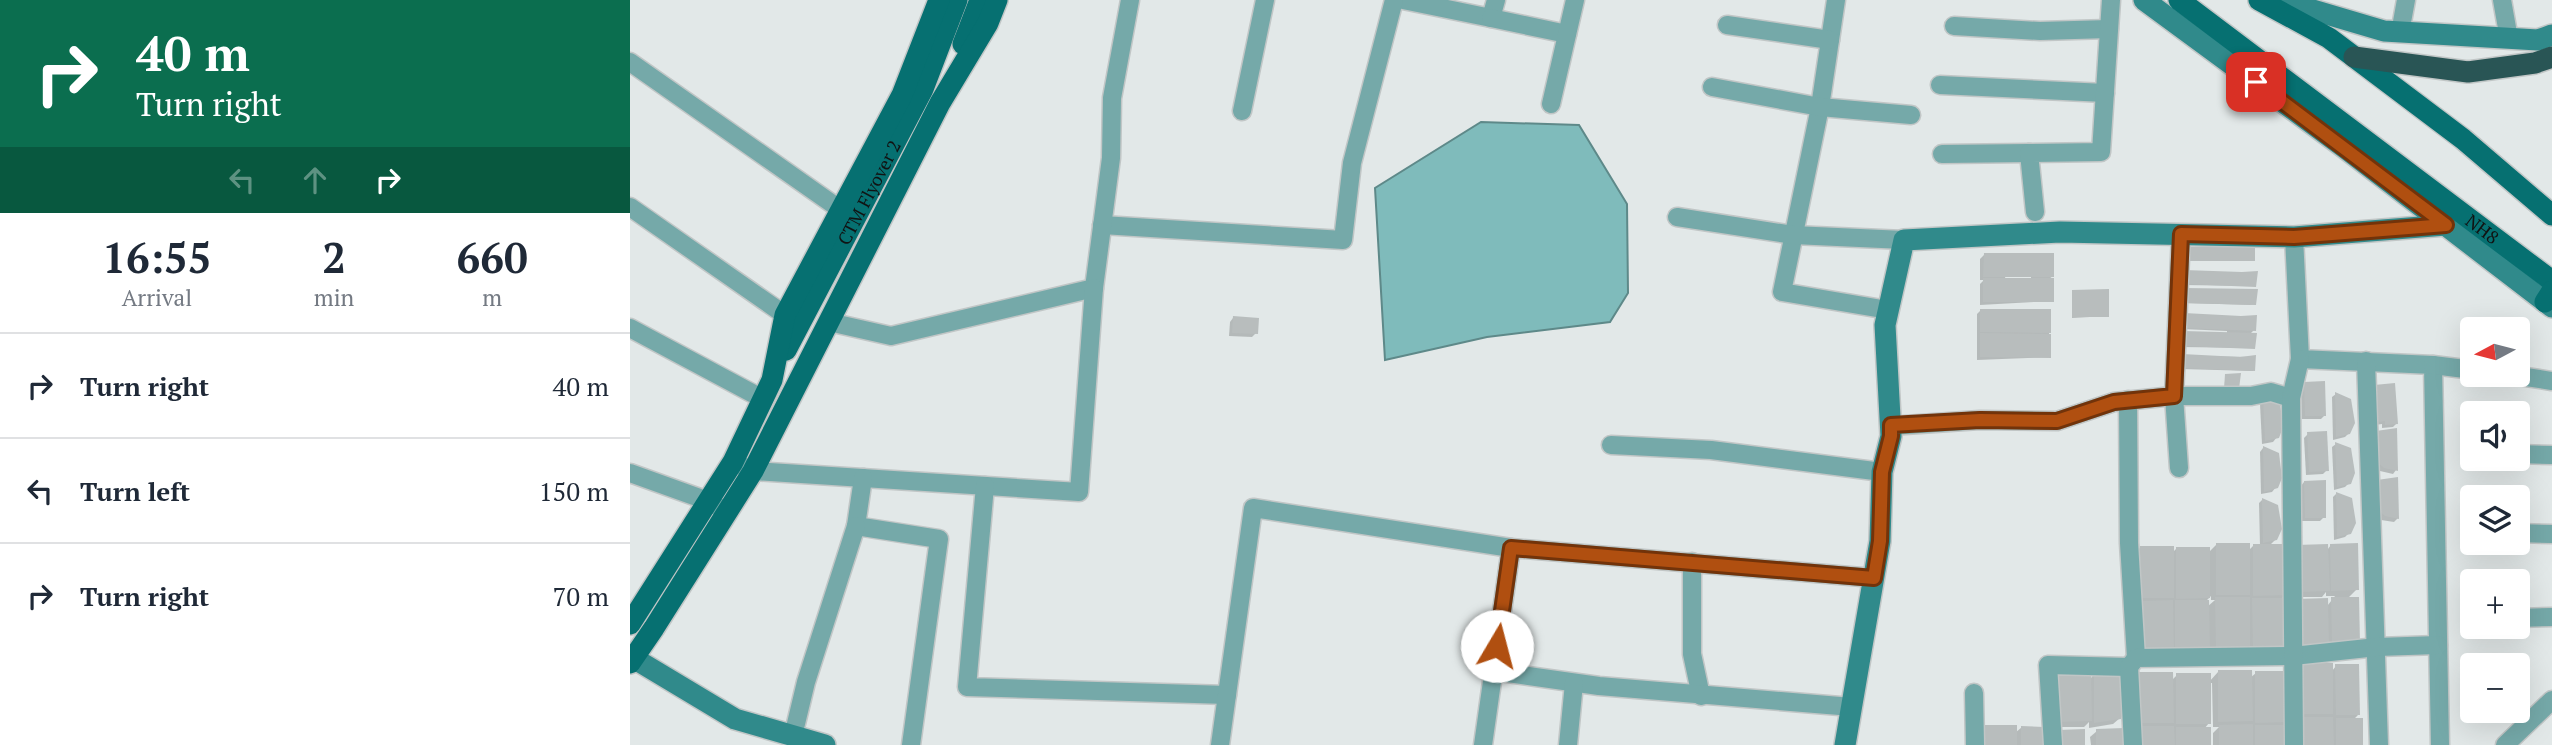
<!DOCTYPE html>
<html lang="en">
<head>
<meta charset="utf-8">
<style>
	body { margin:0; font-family:"PT Serif",serif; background:#f2f2f3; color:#1f2937; height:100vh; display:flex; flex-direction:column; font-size:26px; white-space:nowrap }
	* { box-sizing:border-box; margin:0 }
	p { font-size:23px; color:#747a83 }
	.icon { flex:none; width:38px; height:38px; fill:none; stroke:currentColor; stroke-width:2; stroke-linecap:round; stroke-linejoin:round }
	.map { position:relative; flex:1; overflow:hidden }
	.drawer { display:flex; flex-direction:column; background:#fff; width:630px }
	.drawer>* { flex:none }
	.banner { background:#0b6e4f; color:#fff; overflow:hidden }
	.needle { width:46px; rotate:263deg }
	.controls { position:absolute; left:1830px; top:317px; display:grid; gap:14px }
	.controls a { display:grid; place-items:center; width:70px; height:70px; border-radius:7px; background:#fff; box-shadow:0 7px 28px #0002; font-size:35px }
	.pin { position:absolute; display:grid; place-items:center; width:60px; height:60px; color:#fff; margin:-30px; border-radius:14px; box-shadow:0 4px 10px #0006 }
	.me { position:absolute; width:77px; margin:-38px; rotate:8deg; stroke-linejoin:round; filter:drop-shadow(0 0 5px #0008) }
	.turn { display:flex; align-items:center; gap:24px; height:147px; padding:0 21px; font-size:32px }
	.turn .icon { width:91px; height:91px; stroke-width:2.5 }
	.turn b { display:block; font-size:49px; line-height:60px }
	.lanes { display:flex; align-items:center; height:66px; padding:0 21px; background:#0003; justify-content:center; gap:35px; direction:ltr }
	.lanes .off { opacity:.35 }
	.eta { display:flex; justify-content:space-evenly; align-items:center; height:119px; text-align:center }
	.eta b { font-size:42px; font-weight:700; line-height:49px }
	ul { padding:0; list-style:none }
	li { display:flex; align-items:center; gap:21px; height:105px; padding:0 21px; border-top:2px solid #e0e1e3 }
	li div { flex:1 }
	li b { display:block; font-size:26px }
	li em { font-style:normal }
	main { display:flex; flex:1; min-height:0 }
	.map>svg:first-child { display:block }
	.water { fill:#7fbbbb; stroke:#5e8989; stroke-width:2 }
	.shadow { fill:#0003; fill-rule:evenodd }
	.building { fill:#b8bdbd }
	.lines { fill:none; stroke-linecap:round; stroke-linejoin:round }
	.street-casing { stroke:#c1c6c6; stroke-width:21 }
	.secondary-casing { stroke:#c1c6c6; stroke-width:24 }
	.primary-casing { stroke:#c1c6c6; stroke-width:24 }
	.highway-casing { stroke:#c1c6c6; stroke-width:24 }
	.street { stroke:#75a9a9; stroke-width:18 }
	.secondary { stroke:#308a8b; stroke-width:21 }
	.primary { stroke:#067071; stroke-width:21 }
	.highway { stroke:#295555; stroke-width:21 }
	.route-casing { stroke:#72330a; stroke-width:18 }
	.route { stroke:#b04f10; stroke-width:12 }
	.labels { text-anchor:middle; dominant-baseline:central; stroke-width:5; stroke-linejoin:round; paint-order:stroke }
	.street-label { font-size:18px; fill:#111313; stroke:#e2e8e8 }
</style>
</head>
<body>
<main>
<section class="drawer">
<div class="banner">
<div class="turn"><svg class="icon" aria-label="right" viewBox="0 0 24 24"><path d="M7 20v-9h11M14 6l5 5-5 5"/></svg><div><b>40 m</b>Turn right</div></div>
<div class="lanes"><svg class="icon off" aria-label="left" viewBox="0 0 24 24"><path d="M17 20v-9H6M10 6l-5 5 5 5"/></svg><svg class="icon off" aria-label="ahead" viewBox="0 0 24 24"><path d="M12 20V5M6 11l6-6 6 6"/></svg><svg class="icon" aria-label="right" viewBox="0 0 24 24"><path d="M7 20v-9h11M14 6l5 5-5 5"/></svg></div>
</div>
<div class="eta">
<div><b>16:55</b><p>Arrival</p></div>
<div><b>2</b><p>min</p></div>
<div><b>660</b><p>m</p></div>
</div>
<ul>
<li><svg class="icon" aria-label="right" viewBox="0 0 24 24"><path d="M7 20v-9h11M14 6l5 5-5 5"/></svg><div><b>Turn right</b></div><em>40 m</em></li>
<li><svg class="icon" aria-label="left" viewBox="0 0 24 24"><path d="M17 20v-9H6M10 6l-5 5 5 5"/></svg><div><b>Turn left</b></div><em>150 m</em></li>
<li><svg class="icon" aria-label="right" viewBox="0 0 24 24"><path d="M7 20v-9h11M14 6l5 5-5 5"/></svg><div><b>Turn right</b></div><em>70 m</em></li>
</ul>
</section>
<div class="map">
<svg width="1922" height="745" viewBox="0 0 1922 745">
	<rect width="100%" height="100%" fill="#e2e8e8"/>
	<polygon class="water" points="851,122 949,125 997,204 998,293 980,322 857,337 755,360 745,188"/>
	<g class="shadow">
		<path d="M1354 255 1423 276 1419 279 1422 301 1350 305V284L1354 280H1350V259ZM1376 275H1401V280L1375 278Z"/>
		<polygon points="1553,273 1625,286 1553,285"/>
		<polygon points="1553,291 1625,305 1553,303"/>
		<polygon points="1443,292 1478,316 1442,318"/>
		<polygon points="1351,310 1419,311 1419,357 1347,360 1347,314"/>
		<polygon points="1553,317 1624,330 1620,334 1623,348 1552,347 1597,334 1597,331 1552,329"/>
		<polygon points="603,318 626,333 622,337 599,336 600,322"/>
		<polygon points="1553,356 1624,357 1623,371 1551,369"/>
		<polygon points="1675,383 1695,415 1691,419 1672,419 1671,387"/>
		<polygon points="1745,386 1767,423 1763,427 1752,428 1752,424 1745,425"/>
		<polygon points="1706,394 1719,433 1715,437 1703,440 1702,397"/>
		<polygon points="1634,400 1647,437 1643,442 1632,444 1630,404"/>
		<polygon points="1765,430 1766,470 1763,474 1750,471 1744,467"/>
		<polygon points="1678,434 1697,470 1693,474 1676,475 1674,438"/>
		<polygon points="1706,444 1719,483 1715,487 1704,490 1702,447"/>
		<polygon points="1633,448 1647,454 1646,487 1642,492 1631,494 1630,452"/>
		<polygon points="1674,482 1694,517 1690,521 1672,521 1671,486"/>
		<polygon points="1744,485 1768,518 1764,522 1751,520 1746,515"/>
		<polygon points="1706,494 1719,533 1715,537 1704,540 1703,497"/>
		<path d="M1632 500 1646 539 1639 546 1656 595 1651 599 1655 648 1580 654V648L1572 657H1507L1506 608 1512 603H1504V554L1510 548 1542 553 1546 549 1578 553 1586 545 1618 551 1623 546H1630L1629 503ZM1581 596V600H1585L1577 607 1575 602Z"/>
		<polygon points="1701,545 1727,589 1717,599 1722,649 1662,651 1705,596 1696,596 1696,592 1692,597 1661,597"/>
		<polygon points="1706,666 1728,715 1723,720 1731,745 1664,745 1663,720"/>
		<polygon points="1588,672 1620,678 1626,673 1658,722 1652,727 1658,745 1583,745 1583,733 1589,727 1583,727 1582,683 1579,683 1579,723 1574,729 1579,745 1505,745 1504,680 1510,674 1542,680 1547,675 1579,682"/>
		<polygon points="1465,673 1490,718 1483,724 1459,728 1459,722 1454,727 1422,727"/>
		<polygon points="1392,727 1412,745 1348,745 1385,733"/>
		<polygon points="1467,731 1492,745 1461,745 1460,737"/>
	</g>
	<g class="building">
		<rect x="1554" y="247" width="71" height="14"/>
		<polygon points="1354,253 1424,253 1424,277 1353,277"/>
		<polygon points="1554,270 1612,272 1628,271 1626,287 1553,284"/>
		<rect x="1353" y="278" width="71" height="24"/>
		<polygon points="1554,288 1628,289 1626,305 1553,303"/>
		<polygon points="1479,289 1479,317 1442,317 1442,290"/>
		<polygon points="1350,309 1421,309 1421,333 1350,332"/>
		<polygon points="1554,313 1611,316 1627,315 1626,331 1553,328"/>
		<polygon points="603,316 629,318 628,334 602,333"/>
		<polygon points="1553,331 1627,333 1625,349 1552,346"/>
		<polygon points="1350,333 1421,334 1421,358 1350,357"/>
		<polygon points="1552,354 1610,357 1626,355 1625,371 1551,368"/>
		<polygon points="1611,373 1609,389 1594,389 1595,374"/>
		<polygon points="1695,381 1696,416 1675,416 1674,382"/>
		<polygon points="1765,383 1768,424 1755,425 1755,421 1749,422 1747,419 1744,385"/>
		<polygon points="1705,392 1721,399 1725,423 1720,434 1706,437"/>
		<polygon points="1633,398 1650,403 1653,427 1649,438 1635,441"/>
		<polygon points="1767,428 1768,471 1754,468 1748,463 1746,431"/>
		<polygon points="1697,431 1699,471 1679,472 1677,432"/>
		<polygon points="1705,442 1721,448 1725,473 1721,484 1707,487"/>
		<polygon points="1633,446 1649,453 1652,478 1648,488 1634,492"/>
		<polygon points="1768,477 1769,519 1755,516 1749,511 1747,480"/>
		<polygon points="1696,480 1696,518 1675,518 1674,481"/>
		<polygon points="1706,492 1722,498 1726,523 1721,534 1707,537"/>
		<polygon points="1632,498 1648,505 1652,529 1647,540 1633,543"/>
		<rect x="1586" y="543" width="34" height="52"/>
		<polygon points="1728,543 1729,590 1701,591 1700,544"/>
		<polygon points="1623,544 1657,544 1657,595 1623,596"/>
		<polygon points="1698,544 1700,591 1667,592 1666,545"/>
		<rect x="1510" y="546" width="34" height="52"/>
		<polygon points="1546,547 1580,547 1580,598 1546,599"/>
		<polygon points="1585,597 1620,597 1620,648 1586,648"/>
		<polygon points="1701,597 1729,597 1730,644 1702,644"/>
		<polygon points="1622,598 1657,598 1657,649 1623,649"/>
		<polygon points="1698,598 1699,646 1667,646 1666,599"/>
		<polygon points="1543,600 1544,652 1512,652 1512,601"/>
		<polygon points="1545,600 1579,600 1580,651 1545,651"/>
		<rect x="1669" y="663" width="34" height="51"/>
		<polygon points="1705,664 1729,664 1730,715 1706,715"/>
		<polygon points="1461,670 1462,721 1427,722 1424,672"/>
		<polygon points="1588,670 1622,670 1623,721 1588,722"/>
		<polygon points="1464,671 1492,672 1491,719 1464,723"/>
		<polygon points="1625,671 1659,671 1659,722 1625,723"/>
		<polygon points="1509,672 1543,672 1544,723 1510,723"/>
		<rect x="1546" y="673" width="35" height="51"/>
		<polygon points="1669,717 1703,717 1704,745 1669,745"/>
		<rect x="1706" y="718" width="27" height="27"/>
		<polygon points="1623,724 1623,745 1589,745 1589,725"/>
		<rect x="1353" y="725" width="34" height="20"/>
		<rect x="1625" y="725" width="34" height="20"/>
		<polygon points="1391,726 1414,727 1414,745 1391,745"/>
		<polygon points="1510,726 1544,726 1545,745 1510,745"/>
		<rect x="1546" y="727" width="35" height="18"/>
		<polygon points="1494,728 1494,745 1466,745 1466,729"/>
		<polygon points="1455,729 1455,745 1429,745 1428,730"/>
	</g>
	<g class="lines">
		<defs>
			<g id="street">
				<polyline points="773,0 861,18 866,0"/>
				<polyline points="1206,0 1190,107 1152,292 1258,310"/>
				<polyline points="1872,0 1879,39"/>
				<polyline points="861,18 937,34"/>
				<polyline points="1097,25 1200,40"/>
				<polyline points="1324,26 1410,31 1479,29"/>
				<polyline points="1770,33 1776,0"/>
				<polyline points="0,62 211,210"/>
				<polyline points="1310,85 1475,93"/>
				<polyline points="1082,87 1190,107 1281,115"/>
				<polyline points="921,104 945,0"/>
				<polyline points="612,111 635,0"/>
				<polyline points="1312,154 1399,153"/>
				<polyline points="0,207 155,315"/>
				<polyline points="1405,212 1399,153 1471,152 1481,0"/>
				<polyline points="1047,217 1163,235 1274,240"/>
				<polyline points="472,225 713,240 722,163 764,0"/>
				<polyline points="1664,237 1670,359 1803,365 1810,745"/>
				<polyline points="199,322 261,336 464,288 481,158 482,98 500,0"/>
				<polyline points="0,328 133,399"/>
				<polyline points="1736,361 1749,745"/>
				<polyline points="1803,365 1843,370"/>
				<polyline points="1876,374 1922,381"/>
				<polyline points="1498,400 1499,543 1506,658"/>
				<polyline points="1260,426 1350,420 1427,421 1484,402 1544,396 1621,396 1641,392 1661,398"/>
				<polyline points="981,445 1081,450 1252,472"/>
				<polyline points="1888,454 1922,455"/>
				<polyline points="103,462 123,471 449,492 464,288"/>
				<polyline points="1549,468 1544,396 1551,234"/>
				<polyline points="0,473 78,501 97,512"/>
				<polyline points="233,478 226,526 309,539 281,745"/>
				<polyline points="355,486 337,687 597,695"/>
				<polyline points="1888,533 1922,534"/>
				<polyline points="1062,562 1062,654 1071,696"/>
				<polyline points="1888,618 1922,617"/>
				<polyline points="864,671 969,686 1222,707"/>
				<polyline points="1344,693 1345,745"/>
				<polyline points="163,736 176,682 226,526"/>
				<polyline points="590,745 623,508 881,548"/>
				<polyline points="853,745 881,548 1244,578"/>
				<polyline points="938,745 944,683"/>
				<polyline points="1423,745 1418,665 1499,667"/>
				<polyline points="1503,745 1499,667 1506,658 1663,656 1747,647 1808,645"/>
				<polyline points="1664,745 1661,398 1670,359"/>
				<polyline points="1875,745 1922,700"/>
			</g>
			<g id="secondary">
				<polyline points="1514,0 1715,148 1922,307"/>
				<polyline points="1659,3 1754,31 1908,40 1922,35"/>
				<polyline points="0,656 105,719 195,745"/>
				<polyline points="1215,745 1250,541 1252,472 1261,436 1255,325 1274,240 1430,232 1664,237 1816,225"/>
			</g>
			<g id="primary">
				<path id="s1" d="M1549 0 1922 281"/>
				<polyline points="1629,0 1699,38 1833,139 1922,215"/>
				<polyline points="333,44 350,0"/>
				<polyline points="1915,302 1922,291"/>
				<path id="s2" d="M156 350 293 89 327 0"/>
				<polyline points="0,624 103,462 142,380 155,315 272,95 309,0"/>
				<polyline points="0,663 24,628 123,471 310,103 358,23 367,0"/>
			</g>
			<polyline id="highway" points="1724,57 1838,72 1905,63 1922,57"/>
		</defs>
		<use href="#street" class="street-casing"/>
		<use href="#secondary" class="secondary-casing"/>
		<use href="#primary" class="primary-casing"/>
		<use href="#highway" class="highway-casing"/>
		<use href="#street" class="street"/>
		<use href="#secondary" class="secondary"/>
		<use href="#primary" class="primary"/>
		<use href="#highway" class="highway"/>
	</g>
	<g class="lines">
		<defs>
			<polyline id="route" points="867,646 881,548 1244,578 1250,541 1252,472 1261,436 1261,425 1350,420 1427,421 1484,402 1544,396 1551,234 1664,237 1816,225 1626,82"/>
		</defs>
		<use href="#route" class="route-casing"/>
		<use href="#route" class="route"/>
	</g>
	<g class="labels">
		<g class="street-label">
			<text stroke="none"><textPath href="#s2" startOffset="178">CTM Flyover 2</textPath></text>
			<text stroke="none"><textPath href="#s1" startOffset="380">NH8</textPath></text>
		</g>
	</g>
</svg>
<div class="controls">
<a><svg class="needle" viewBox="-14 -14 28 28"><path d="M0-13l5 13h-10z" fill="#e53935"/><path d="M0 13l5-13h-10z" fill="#747a83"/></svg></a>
<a><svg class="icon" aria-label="sound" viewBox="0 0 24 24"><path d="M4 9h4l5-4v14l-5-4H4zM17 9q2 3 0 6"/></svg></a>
<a><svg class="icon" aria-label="layers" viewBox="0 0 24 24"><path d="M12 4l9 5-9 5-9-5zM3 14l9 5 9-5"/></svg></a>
<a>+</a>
<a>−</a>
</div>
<div class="pin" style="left:1626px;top:82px;background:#d93025"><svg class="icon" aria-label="arrive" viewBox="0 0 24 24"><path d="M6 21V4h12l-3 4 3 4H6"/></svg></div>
<svg class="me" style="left:867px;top:646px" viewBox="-20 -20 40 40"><circle r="19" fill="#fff"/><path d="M0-13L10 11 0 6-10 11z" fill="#b04f10"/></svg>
</div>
</main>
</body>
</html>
